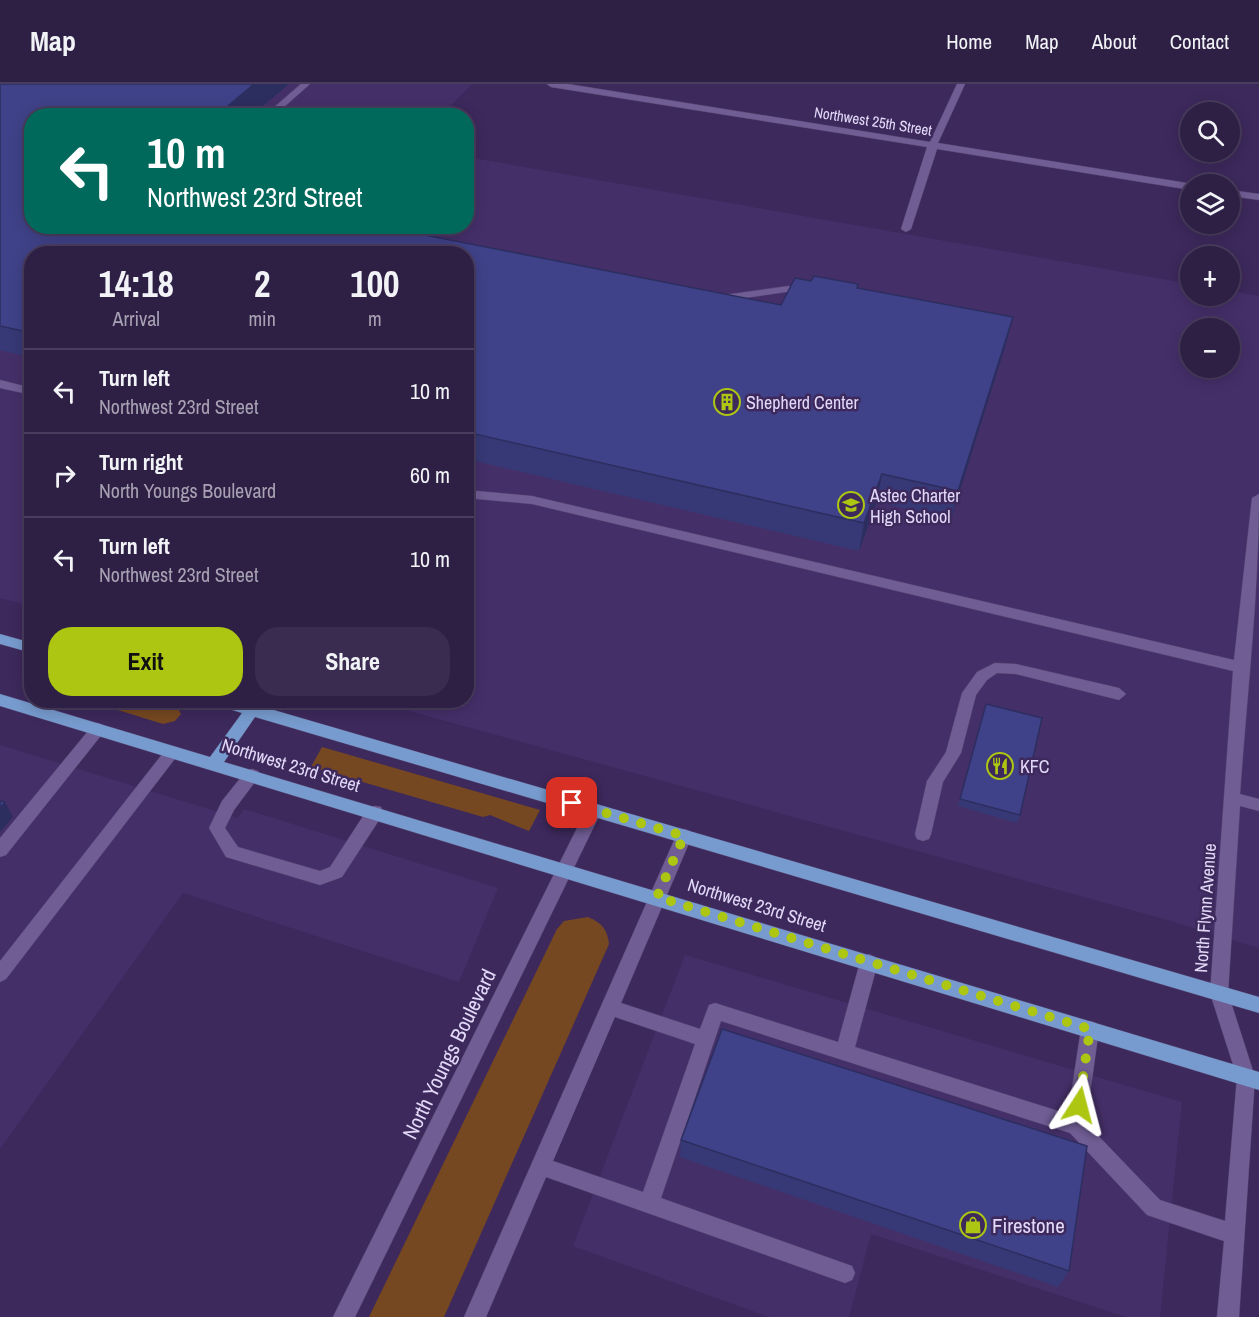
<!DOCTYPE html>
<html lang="en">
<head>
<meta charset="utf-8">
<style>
	body { margin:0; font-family:"Archivo Narrow",sans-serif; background:#3a2c50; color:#f1f3f6; height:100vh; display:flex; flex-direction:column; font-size:22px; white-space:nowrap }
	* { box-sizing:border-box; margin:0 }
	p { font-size:20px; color:#a7a2b3 }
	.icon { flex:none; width:33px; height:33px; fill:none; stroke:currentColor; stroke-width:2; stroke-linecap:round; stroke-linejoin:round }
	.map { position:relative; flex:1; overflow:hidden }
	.sheet { position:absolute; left:24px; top:162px; width:450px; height:462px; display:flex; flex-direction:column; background:#2e1f45; border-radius:24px; box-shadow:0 3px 15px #0003,0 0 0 2px #493d5e }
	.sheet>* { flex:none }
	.hud { position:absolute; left:24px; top:24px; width:450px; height:126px; border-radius:24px; box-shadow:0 3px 15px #0003,0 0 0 2px #493d5e; background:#00695c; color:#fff; overflow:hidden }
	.buttons { position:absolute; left:1180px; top:18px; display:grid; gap:12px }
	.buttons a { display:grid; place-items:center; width:60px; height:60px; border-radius:50%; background:#2e1f45; box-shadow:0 3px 15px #0003,0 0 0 2px #493d5e; font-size:30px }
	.pin { position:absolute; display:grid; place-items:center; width:51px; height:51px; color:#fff; margin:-26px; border-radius:12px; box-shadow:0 3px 9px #0006 }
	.me { position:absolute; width:66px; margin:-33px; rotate:9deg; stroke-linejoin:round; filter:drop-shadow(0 0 4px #0008) }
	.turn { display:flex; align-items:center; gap:21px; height:126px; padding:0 24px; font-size:27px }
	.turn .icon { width:78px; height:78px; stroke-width:2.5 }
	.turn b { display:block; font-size:42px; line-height:51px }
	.eta { display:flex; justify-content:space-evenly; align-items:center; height:102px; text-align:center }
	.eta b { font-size:36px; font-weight:700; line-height:42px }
	.cta { display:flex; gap:12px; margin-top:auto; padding:12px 24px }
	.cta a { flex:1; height:69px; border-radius:24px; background:#acc612; color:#111; font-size:24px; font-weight:700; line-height:69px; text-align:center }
	.cta a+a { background:#3a2c50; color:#f1f3f6 }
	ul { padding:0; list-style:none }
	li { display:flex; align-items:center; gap:18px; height:84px; padding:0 24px; border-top:2px solid #493d5e }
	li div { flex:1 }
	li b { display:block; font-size:22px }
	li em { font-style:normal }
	header { display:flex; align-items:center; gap:36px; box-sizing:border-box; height:84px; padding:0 30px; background:#2e1f45; border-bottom:2px solid #493d5e }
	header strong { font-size:28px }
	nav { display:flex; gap:33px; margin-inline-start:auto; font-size:21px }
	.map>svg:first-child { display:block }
	.built { fill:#452f69; fill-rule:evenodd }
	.green { fill:#764821 }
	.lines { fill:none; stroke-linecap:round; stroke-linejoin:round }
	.minor-casing { stroke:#554470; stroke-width:1 }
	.major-casing { stroke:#554470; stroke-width:1 }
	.minor { fill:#705d94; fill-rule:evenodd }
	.major { fill:#779bce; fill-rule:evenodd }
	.wall { fill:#373976 }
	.shaded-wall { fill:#2d2e60 }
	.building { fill:#404289; stroke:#2d2e60; stroke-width:1.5 }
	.route { stroke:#acc612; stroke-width:10; stroke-dasharray:0 18 }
	.labels { text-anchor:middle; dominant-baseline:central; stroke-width:5; stroke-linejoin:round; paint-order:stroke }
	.far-street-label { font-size:15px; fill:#e2d9f9; stroke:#3d295c }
	.poi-label { font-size:18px; fill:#e2d9f9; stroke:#3d295c; text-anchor:start }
	.street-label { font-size:18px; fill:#e2d9f9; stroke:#3d295c }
	.near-street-label { font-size:21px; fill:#e2d9f9; stroke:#3d295c }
	.near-poi-label { font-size:21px; fill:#e2d9f9; stroke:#3d295c; text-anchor:start }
</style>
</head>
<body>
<header>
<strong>Map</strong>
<nav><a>Home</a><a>Map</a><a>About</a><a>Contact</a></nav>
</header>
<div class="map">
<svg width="1259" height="1233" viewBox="0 0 1259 1233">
	<rect width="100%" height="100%" fill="#3d295c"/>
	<g class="built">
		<path d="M0 0H472L441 31 32 32V142H466L467 73 1191 200V212H1230V207L1259 212V864L1164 835 373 617 466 616V170H32L31 522 0 514ZM1191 244H1230V284H1191Z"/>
		<polygon points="0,661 238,734 244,725 498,804 459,898 183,809 0,1065"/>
		<polygon points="685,871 1182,1018 1160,1233 1126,1233 871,1150 849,1233 769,1233 573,1162"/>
	</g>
	<g class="green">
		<polygon points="89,617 153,617 177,623 181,630 175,637 163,640"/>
		<polygon points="322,663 540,726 529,747 490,731 483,733 311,683"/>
		<path d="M588 833C602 839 607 845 609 860L444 1233H369L557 845 564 837Z"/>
	</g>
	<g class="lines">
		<defs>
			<g id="minor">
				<polygon points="301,0 310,0 274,32 264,32"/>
				<polygon points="547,0 568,0 930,58 957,0 965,0 938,59 1193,100 1191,106 937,65 911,145 906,148 901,145 927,63 551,3"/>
				<polygon points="1230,106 1259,110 1259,116 1230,112"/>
				<polygon points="789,202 794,205 793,207 717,218 711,215 717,212"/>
				<polygon points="0,296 32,304 32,311 0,304"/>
				<path d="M466 406 532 412 1234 576 1252 414 1259 410C1259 510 1247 610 1240 710L1259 715V727L1240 722 1228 909 1255 993 1239 1233H1217L1224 1157 1147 1131 1070 1049 721 937 661 1114 852 1182 855 1189 852 1196 845 1199 546 1093 486 1233H464L676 752 678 747 684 745 690 747 692 752 621 919 700 945 709 921 715 919 838 958 860 878 863 873 869 870 875 873 878 878 855 963 1068 1030 1081 945 1084 939 1090 937 1096 939 1099 945 1086 1039 1160 1116 1225 1137 1237 993 1210 909 1233 587 532 420 466 414ZM615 933 695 960 643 1108 553 1077Z"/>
				<polygon points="995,579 1016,580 1119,604 1126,610 1119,616 1016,590 997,589 987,596 976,611 961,669 943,698 931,750 929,755 923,757 917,755 915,750 927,697 946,668 962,609 977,588"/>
				<polygon points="98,639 103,641 106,645 103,649 6,771 0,773 0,754 93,641"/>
				<polygon points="172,662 177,664 180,668 177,672 6,895 0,898 0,877 167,664"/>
				<polygon points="252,685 258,687 260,691 234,726 225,744 238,763 320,787 330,783 369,723 375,722 381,723 383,728 381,733 342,793 320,801 226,773 209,744 222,717 246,687"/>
				<polygon points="594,720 600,721 602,726 355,1233 333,1233 586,726 588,721"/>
			</g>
			<g id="major">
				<polygon points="0,550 32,559 32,569 0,560"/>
				<polygon points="0,610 210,673 242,629 213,620 211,616 239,616 1259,913 1259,929 255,633 224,678 1259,988 1259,1006 0,622"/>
			</g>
		</defs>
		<use href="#minor" class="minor-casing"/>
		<use href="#major" class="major-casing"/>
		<use href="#minor" class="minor"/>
		<use href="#major" class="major"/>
	</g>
	<g class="wall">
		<polygon points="0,0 289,0 251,32 32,32 32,142 379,142 781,221 795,194 811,197 814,192 858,200 858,204 1013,233 1006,260 951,435 877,418 859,467 466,375 466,170 32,170 32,274 0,266"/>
		<polygon points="986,620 1020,731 1017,739 958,722"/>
		<polygon points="681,1056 1069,1187 1058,1203 680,1073"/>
	</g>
	<g class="shaded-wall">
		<polygon points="254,0 289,0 251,32 216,32"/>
		<polygon points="1013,233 1006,260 951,435 958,407"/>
		<polygon points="882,390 877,418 859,467 864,439"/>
		<polygon points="5,718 13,733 0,748 0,724"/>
	</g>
	<g class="building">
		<polygon points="0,0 254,0 216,32 32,32 32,142 379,142 781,221 795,194 811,197 814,192 858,200 857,204 1013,233 958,407 882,390 864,439 466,348 466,170 32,170 32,249 0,242"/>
		<polygon points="986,620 1042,634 1020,731 960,715"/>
		<polygon points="0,717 5,718 0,724"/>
		<polygon points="722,945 1087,1062 1069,1187 681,1056"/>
	</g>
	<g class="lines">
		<polyline class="route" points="572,719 684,752 657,813 1090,945 1079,1021"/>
	</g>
	<defs>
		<symbol id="building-ring" viewBox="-11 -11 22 22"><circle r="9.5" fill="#3d295c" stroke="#acc612" stroke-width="1.5"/><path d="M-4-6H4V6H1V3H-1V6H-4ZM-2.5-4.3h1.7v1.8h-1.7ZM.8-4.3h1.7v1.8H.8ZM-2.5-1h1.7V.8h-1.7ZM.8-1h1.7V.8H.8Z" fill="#acc612"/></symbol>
		<symbol id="school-ring" viewBox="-11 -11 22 22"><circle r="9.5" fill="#3d295c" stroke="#acc612" stroke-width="1.5"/><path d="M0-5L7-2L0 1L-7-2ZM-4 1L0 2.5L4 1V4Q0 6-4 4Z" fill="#acc612"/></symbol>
		<symbol id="restaurant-ring" viewBox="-11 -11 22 22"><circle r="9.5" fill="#3d295c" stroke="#acc612" stroke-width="1.5"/><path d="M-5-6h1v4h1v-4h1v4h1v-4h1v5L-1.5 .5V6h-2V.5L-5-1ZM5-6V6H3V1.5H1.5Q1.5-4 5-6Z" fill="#acc612"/></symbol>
		<symbol id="shop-ring" viewBox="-11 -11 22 22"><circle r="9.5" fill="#3d295c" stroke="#acc612" stroke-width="1.5"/><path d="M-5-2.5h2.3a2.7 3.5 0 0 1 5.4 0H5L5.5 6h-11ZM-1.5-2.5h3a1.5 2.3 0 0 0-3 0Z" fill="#acc612"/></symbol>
	</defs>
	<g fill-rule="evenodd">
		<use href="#building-ring" x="712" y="303" width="30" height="30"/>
		<use href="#school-ring" x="836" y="406" width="30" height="30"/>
		<use href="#restaurant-ring" x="985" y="667" width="30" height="30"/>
		<use href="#shop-ring" x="958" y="1126" width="30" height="30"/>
	</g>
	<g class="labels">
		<g class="far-street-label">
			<text transform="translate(873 37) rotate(9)">Northwest 25th Street</text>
		</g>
		<g class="poi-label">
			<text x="746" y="318">Shepherd Center</text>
			<text x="870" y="411">Astec Charter<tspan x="870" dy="21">High School</tspan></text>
			<text x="1020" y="682">KFC</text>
		</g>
		<g class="street-label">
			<text transform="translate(291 681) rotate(17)">Northwest 23rd Street</text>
			<text transform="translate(757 821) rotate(17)">Northwest 23rd Street</text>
			<text transform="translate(1205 824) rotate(-86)">North Flynn Avenue</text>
		</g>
		<g class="near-street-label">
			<text transform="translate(449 970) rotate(-64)">North Youngs Boulevard</text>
		</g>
		<g class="near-poi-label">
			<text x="992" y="1141">Firestone</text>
		</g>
	</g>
</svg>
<div class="buttons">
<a><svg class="icon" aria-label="search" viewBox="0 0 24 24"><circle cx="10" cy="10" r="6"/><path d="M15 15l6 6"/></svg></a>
<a><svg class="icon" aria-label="layers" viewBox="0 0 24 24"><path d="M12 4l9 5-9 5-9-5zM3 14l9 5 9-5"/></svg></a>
<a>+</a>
<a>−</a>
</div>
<div class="pin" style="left:572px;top:719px;background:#d93025"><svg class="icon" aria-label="arrive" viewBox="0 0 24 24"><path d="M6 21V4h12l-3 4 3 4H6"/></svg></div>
<svg class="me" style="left:1079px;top:1021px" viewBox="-20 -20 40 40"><path d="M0-17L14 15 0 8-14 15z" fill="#acc612" stroke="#fff" stroke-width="4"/></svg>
<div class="hud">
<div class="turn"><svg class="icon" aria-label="left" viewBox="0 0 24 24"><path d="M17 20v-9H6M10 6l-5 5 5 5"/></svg><div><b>10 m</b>Northwest 23rd Street</div></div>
</div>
<section class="sheet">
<div class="eta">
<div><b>14:18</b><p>Arrival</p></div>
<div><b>2</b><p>min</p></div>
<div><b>100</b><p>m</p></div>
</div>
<ul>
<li><svg class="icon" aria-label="left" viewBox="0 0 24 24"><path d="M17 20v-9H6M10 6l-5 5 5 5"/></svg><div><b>Turn left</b><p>Northwest 23rd Street</p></div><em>10 m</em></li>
<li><svg class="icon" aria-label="right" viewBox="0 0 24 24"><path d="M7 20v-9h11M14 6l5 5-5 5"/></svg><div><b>Turn right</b><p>North Youngs Boulevard</p></div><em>60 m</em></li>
<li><svg class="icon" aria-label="left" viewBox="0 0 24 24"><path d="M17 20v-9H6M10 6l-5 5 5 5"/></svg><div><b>Turn left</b><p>Northwest 23rd Street</p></div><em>10 m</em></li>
</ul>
<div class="cta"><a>Exit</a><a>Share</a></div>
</section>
</div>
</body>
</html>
